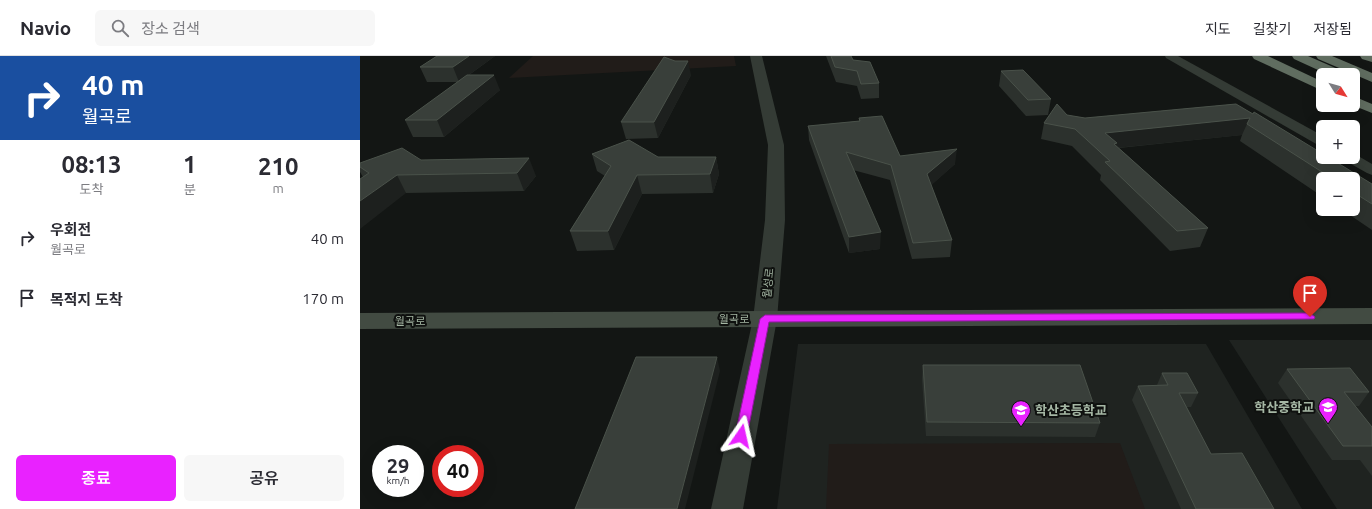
<!DOCTYPE html>
<html lang="ko">
<head>
<meta charset="utf-8">
<style>
	body { margin:0; font-family:Ubuntu,"Noto Sans KR",sans-serif; background:#f7f7f7; color:#2b2b33; height:100vh; display:flex; flex-direction:column; font-size:15px; white-space:nowrap }
	* { box-sizing:border-box; margin:0 }
	p { font-size:13px; color:#7c7c81 }
	.icon { flex:none; width:22px; height:22px; fill:none; stroke:currentColor; stroke-width:2; stroke-linecap:round; stroke-linejoin:round }
	.map { position:relative; flex:1; overflow:hidden }
	.sheet { display:flex; flex-direction:column; background:#fff; width:360px }
	.sheet>* { flex:none }
	.guide { background:#1a4fa0; color:#fff; overflow:hidden }
	.needle { width:26px; rotate:127deg }
	.fabs { position:absolute; left:956px; top:12px; display:grid; gap:8px }
	.fabs a { display:grid; place-items:center; width:44px; height:44px; border-radius:6px; background:#fff; box-shadow:0 4px 16px #0002; font-size:20px }
	.speed { position:absolute; left:12px; top:389px; display:flex; gap:8px; font-size:20px; font-weight:700; text-align:center }
	.speed>* { display:grid; place-content:center; width:52px; height:52px; border-radius:50%; background:#fff; box-shadow:0 4px 16px #0002; line-height:1 }
	.speed small { font-size:10px; font-weight:400 }
	.speed .limit { border:6px solid #d22; background:#fff; color:#111 }
	.pin { position:absolute; display:grid; place-items:center; width:34px; height:34px; color:#fff; margin:-41px -17px; border-radius:50% 50% 50% 0; rotate:-45deg; box-shadow:0 0 4px #0007 }
	.pin .icon { rotate:45deg }
	.me { position:absolute; width:44px; margin:-22px; rotate:11deg; stroke-linejoin:round; filter:drop-shadow(0 0 3px #0008) }
	.turn { display:flex; align-items:center; gap:14px; height:84px; padding:0 16px; font-size:18px }
	.turn .icon { width:52px; height:52px; stroke-width:2.5 }
	.turn b { display:block; font-size:28px; line-height:34px }
	.eta { display:flex; justify-content:space-evenly; align-items:center; height:68px; text-align:center }
	.eta b { font-size:24px; font-weight:600; line-height:28px }
	.button { display:flex; gap:8px; margin-top:auto; padding:8px 16px }
	.button a { flex:1; height:46px; border-radius:6px; background:#e922ff; color:#fff; font-size:16px; font-weight:600; line-height:46px; text-align:center }
	.button a+a { background:#f7f7f7; color:#2b2b33 }
	ul { padding:0; list-style:none }
	li { display:flex; align-items:center; gap:12px; height:60px; padding:0 16px }
	li div { flex:1 }
	li b { display:block; font-size:15px }
	li em { font-style:normal }
	header { display:flex; align-items:center; gap:24px; box-sizing:border-box; height:56px; padding:0 20px; background:#fff; border-bottom:1px solid #e1e1e2 }
	header strong { font-size:19px }
	nav { display:flex; gap:22px; margin-inline-start:auto; font-size:14px }
	.search { width:280px; height:36px; background:#f7f7f7; display:flex; align-items:center; gap:10px; box-sizing:border-box; padding:0 14px; border-radius:6px; color:#7c7c81; font-size:15px }
	main { display:flex; flex:1; min-height:0 }
	.map>svg:first-child { display:block }
	.built { fill:#1f2320 }
	.green { fill:#211c19 }
	.lines { fill:none; stroke-linecap:round; stroke-linejoin:round }
	.minor { fill:#343b35; fill-rule:evenodd }
	.tertiary { fill:#343b35; fill-rule:evenodd }
	.secondary { fill:#424b42; fill-rule:evenodd }
	.motorway { fill:#606d60; fill-rule:evenodd }
	.wall { fill:#2c312d }
	.shaded-wall { fill:#1d201e }
	.building { fill:#393f3a; stroke:#4a524a }
	.route { fill:#e922ff; stroke:#9716a6 }
	.labels { text-anchor:middle; dominant-baseline:central; stroke-width:4; stroke-linejoin:round; paint-order:stroke }
	.street-label { font-size:11px; fill:#a5b7a4; stroke:#0f110f }
	.near-poi-label { font-size:13px; font-weight:bold; fill:#a5b7a4; stroke:#0f110f; text-anchor:end }
</style>
</head>
<body>
<header>
<strong>Navio</strong>
<div class="search"><svg class="icon" aria-label="search" viewBox="0 0 24 24"><circle cx="10" cy="10" r="6"/><path d="M15 15l6 6"/></svg>장소 검색</div>
<nav><a>지도</a><a>길찾기</a><a>저장됨</a></nav>
</header>
<main>
<section class="sheet">
<div class="guide">
<div class="turn"><svg class="icon" aria-label="right" viewBox="0 0 24 24"><path d="M7 20v-9h11M14 6l5 5-5 5"/></svg><div><b>40 m</b>월곡로</div></div>
</div>
<div class="eta">
<div><b>08:13</b><p>도착</p></div>
<div><b>1</b><p>분</p></div>
<div><b>210</b><p>m</p></div>
</div>
<ul>
<li><svg class="icon" aria-label="right" viewBox="0 0 24 24"><path d="M7 20v-9h11M14 6l5 5-5 5"/></svg><div><b>우회전</b><p>월곡로</p></div><em>40 m</em></li>
<li><svg class="icon" aria-label="arrive" viewBox="0 0 24 24"><path d="M6 21V4h12l-3 4 3 4H6"/></svg><div><b>목적지 도착</b></div><em>170 m</em></li>
</ul>
<div class="button"><a>종료</a><a>공유</a></div>
</section>
<div class="map">
<svg width="1012" height="453" viewBox="0 0 1012 453">
	<rect width="100%" height="100%" fill="#131614"/>
	<g class="built">
		<polygon points="869,284 1012,284 1012,453 977,453"/>
		<polygon points="438,288 846,288 942,453 417,453"/>
	</g>
	<g class="green">
		<polygon points="173,0 374,0 376,10 149,22"/>
		<polygon points="760,387 785,453 466,453 469,388"/>
	</g>
	<g class="lines">
		<g class="minor">
			<polygon points="805,0 818,0 963,80 963,90 958,89 806,2"/>
			<polygon points="993,97 1012,108 1012,119 1007,117 984,104 981,101 993,101"/>
		</g>
		<polygon class="tertiary" points="390,0 402,0 424,89 425,164 417,263 383,453 351,453 393,263 405,164 408,89"/>
		<polygon class="secondary" points="1012,252 1012,268 0,273 0,257"/>
		<g class="motorway">
			<polygon points="892,0 908,0 963,26 963,35 894,3"/>
			<polygon points="932,0 948,0 980,14 981,17 980,19 969,19 934,3"/>
			<polygon points="956,0 972,0 1012,17 1012,26 958,3"/>
			<polygon points="1000,0 1012,0 1012,6 1002,3"/>
			<polygon points="993,40 1012,48 1012,57 992,49"/>
		</g>
	</g>
	<g class="wall">
		<polygon points="77,0 135,0 109,19 140,34 84,81 53,81 45,64 98,26 67,26 60,11"/>
		<polygon points="466,0 491,0 493,4 519,27 519,42 501,43 497,30 476,26"/>
		<polygon points="641,15 691,43 688,59 666,60 639,30"/>
		<polygon points="331,19 298,82 266,83 261,66"/>
		<polygon points="876,48 1012,128 1012,174 981,153 993,153 993,123 963,123 963,141 880,85 882,79 759,92 848,172 840,191 810,195 740,124 741,119 712,90 681,83 684,67 707,59 725,62"/>
		<polygon points="499,62 540,100 595,108 571,129 592,184 590,201 552,203 530,124 493,114 520,193 489,197 449,84 448,70 499,65"/>
		<polygon points="232,98 298,101 356,101 359,118 353,137 282,138 254,194 217,195 210,175 245,120 237,115"/>
		<polygon points="61,104 176,120 164,135 46,137 3,121 0,116 0,107"/>
		<polygon points="563,309 740,367 735,381 566,380 562,323"/>
		<polygon points="927,313 1009,336 999,350 995,350 1012,371 1012,420 1000,404 972,404 918,327"/>
		<polygon points="802,317 838,337 831,351 827,351 851,398 914,453 821,453 772,344 778,330 797,329"/>
	</g>
	<g class="shaded-wall">
		<polygon points="109,0 135,0 99,26 93,11"/>
		<polygon points="328,5 331,19 298,82 294,66"/>
		<polygon points="134,19 140,34 84,81 77,64"/>
		<polygon points="890,62 887,68 882,79 756,92 752,105 750,105 753,93 745,77"/>
		<polygon points="597,93 595,108 566,134 567,118"/>
		<polygon points="356,101 359,118 353,137 350,118"/>
		<polygon points="169,102 176,120 164,135 157,117"/>
		<polygon points="37,119 46,137 0,173 0,145"/>
		<polygon points="277,119 282,138 254,194 248,175"/>
		<polygon points="521,176 520,193 489,197 489,181"/>
		<polygon points="357,301 360,315 325,453 317,453"/>
	</g>
	<g class="building">
		<polygon points="77,0 109,0 93,11 60,11"/>
		<polygon points="471,0 491,0 493,4 510,6 519,27 501,28 497,15 475,11"/>
		<polygon points="304,1 315,5 328,5 294,66 261,66"/>
		<polygon points="663,14 691,43 668,44 641,15"/>
		<polygon points="107,19 134,19 77,64 45,64"/>
		<polygon points="697,48 707,59 725,62 876,48 893,58 894,56 963,98 963,101 968,101 1012,128 1012,148 993,136 993,123 973,123 887,68 890,62 745,77 757,87 754,88 848,172 817,175 745,106 750,105 715,73 684,67"/>
		<polygon points="522,60 540,100 597,93 567,118 592,184 553,187 531,109 486,96 521,176 489,181 448,70 500,65 499,62"/>
		<polygon points="269,84 298,101 356,101 350,118 277,119 248,175 210,175 251,110 232,98"/>
		<polygon points="42,92 61,104 169,102 157,117 37,119 0,145 0,123 9,117 0,111 0,107"/>
		<polygon points="276,301 357,301 317,453 215,453"/>
		<polygon points="563,309 720,309 740,367 567,366"/>
		<polygon points="990,312 1009,336 984,336 1012,371 1012,390 983,390 927,313"/>
		<polygon points="802,317 827,317 838,337 819,337 851,398 882,397 914,453 836,453 778,330 808,329"/>
	</g>
	<polygon class="route" points="950,257 955,261 954,263 409,266 387,380 385,383 381,385 377,383 375,380 400,263 405,259"/>
	<defs>
		<symbol id="school-pin" viewBox="-11 -11 22 30"><path d="M0 17L-7.5 6A9.5 9.5 0 1 1 7.5 6Z" fill="#e922ff" stroke="#0f110f"/><path d="M0-5L7-2L0 1L-7-2ZM-4 1L0 2.5L4 1V4Q0 6-4 4Z" fill="#fff"/></symbol>
	</defs>
	<g fill-rule="evenodd">
		<use href="#school-pin" x="957" y="340" width="22" height="30"/>
		<use href="#school-pin" x="650" y="343" width="22" height="30"/>
	</g>
	<g class="labels">
		<g class="street-label">
			<text transform="translate(408 227) rotate(-84)">월성로</text>
			<text x="374" y="263">월곡로</text>
			<text x="50" y="265">월곡로</text>
		</g>
		<g class="near-poi-label">
			<text x="954" y="351">학산중학교</text>
			<text x="675" y="354" text-anchor="start">학산초등학교</text>
		</g>
	</g>
</svg>
<div class="fabs">
<a><svg class="needle" viewBox="-14 -14 28 28"><path d="M0-13l5 13h-10z" fill="#e53935"/><path d="M0 13l5-13h-10z" fill="#7c7c81"/></svg></a>
<a>+</a>
<a>−</a>
</div>
<div class="speed"><div>29<small>km/h</small></div><div class="limit">40</div></div>
<div class="pin" style="left:950px;top:261px;background:#d93025"><svg class="icon" aria-label="arrive" viewBox="0 0 24 24"><path d="M6 21V4h12l-3 4 3 4H6"/></svg></div>
<svg class="me" style="left:381px;top:380px" viewBox="-20 -20 40 40"><path d="M0-17L14 15 0 8-14 15z" fill="#e922ff" stroke="#fff" stroke-width="4"/></svg>
</div>
</main>
</body>
</html>
